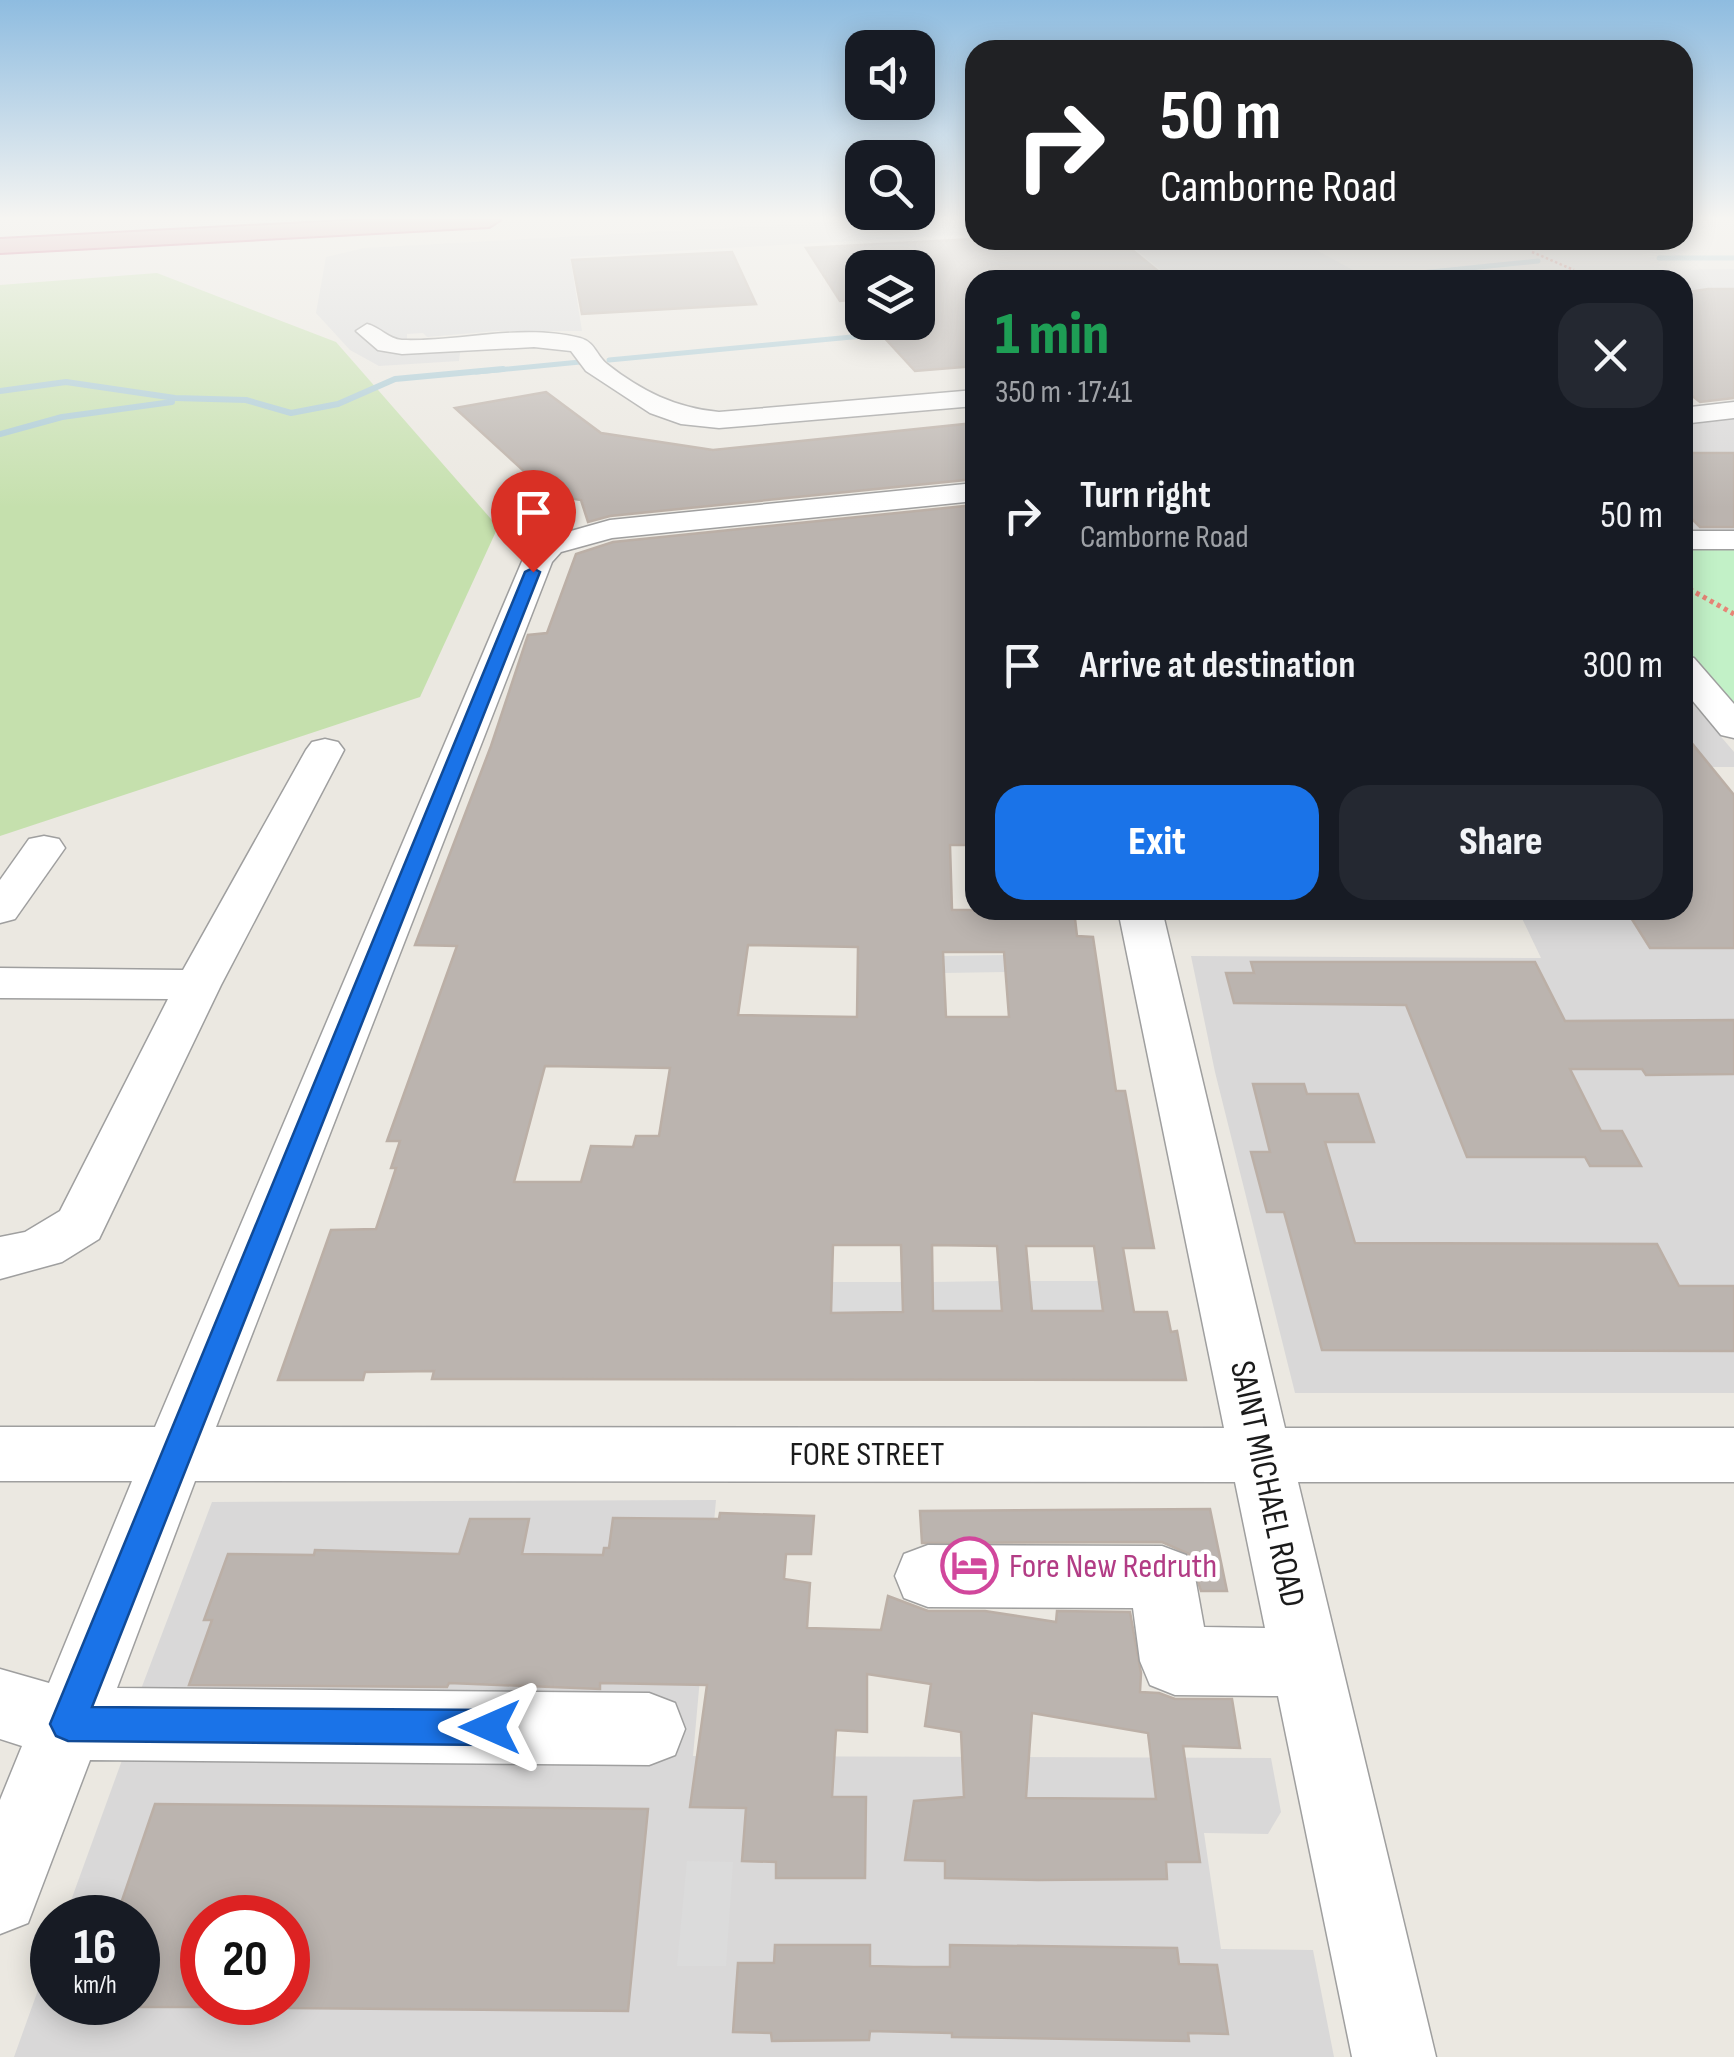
<!DOCTYPE html>
<html lang="en">
<head>
<meta charset="utf-8">
<style>
	body { margin:0; font-family:"Sofia Sans Condensed",sans-serif; background:#242831; color:#f1f3f6; height:100vh; display:flex; flex-direction:column; font-size:38px; white-space:nowrap }
	* { box-sizing:border-box; margin:0 }
	p { font-size:32px; color:#9ea1a6 }
	.icon { flex:none; width:55px; height:55px; fill:none; stroke:currentColor; stroke-width:2; stroke-linecap:round; stroke-linejoin:round }
	.map { position:relative; flex:1; overflow:hidden }
	.side { position:absolute; left:965px; top:270px; width:728px; height:650px; display:flex; flex-direction:column; background:#171b24; border-radius:30px; box-shadow:0 5px 25px #0003 }
	.side>* { flex:none }
	.guide { position:absolute; left:965px; top:40px; width:728px; height:210px; border-radius:30px; box-shadow:0 5px 25px #0003; background:#202124; color:#fff; overflow:hidden }
	.controls { position:absolute; left:845px; top:30px; display:grid; gap:20px }
	.controls a { display:grid; place-items:center; width:90px; height:90px; border-radius:20px; background:#171b24; box-shadow:0 5px 25px #0003; font-size:50px }
	.speed { position:absolute; left:30px; top:1895px; display:flex; gap:20px; font-size:50px; font-weight:700; text-align:center }
	.speed>* { display:grid; place-content:center; width:130px; height:130px; border-radius:50%; background:#171b24; box-shadow:0 5px 25px #0003; line-height:1 }
	.speed small { font-size:25px; font-weight:400 }
	.speed .limit { border:15px solid #d22; background:#fff; color:#111 }
	.pin { position:absolute; display:grid; place-items:center; width:85px; height:85px; color:#fff; margin:-102px -42px; border-radius:50% 50% 50% 0; rotate:-45deg; box-shadow:0 0 10px #0007 }
	.pin .icon { rotate:45deg }
	.me { position:absolute; width:110px; margin:-55px; rotate:270deg; stroke-linejoin:round; filter:drop-shadow(0 0 8px #0008) }
	.turn { display:flex; align-items:center; gap:35px; height:210px; padding:0 30px; font-size:45px }
	.turn .icon { width:130px; height:130px; stroke-width:2.5 }
	.turn b { display:block; font-size:70px; line-height:85px }
	.round { display:grid; place-items:center; flex:none; width:105px; height:105px; border-radius:30px; background:#242831 }
	.summary { display:flex; align-items:center; justify-content:space-between; height:170px; padding:0 30px }
	h1 { font-size:60px; font-weight:800; line-height:75px; color:#1e9e55 }
	.cta { display:flex; gap:20px; margin-top:auto; padding:20px 30px }
	.cta a { flex:1; height:115px; border-radius:30px; background:#1a73e8; color:#fff; font-size:40px; font-weight:800; line-height:115px; text-align:center }
	.cta a+a { background:#242831; color:#f1f3f6 }
	ul { padding:0; list-style:none }
	li { display:flex; align-items:center; gap:30px; height:150px; padding:0 30px }
	li div { flex:1 }
	li b { display:block; font-size:38px }
	li em { font-style:normal }
	.map>svg:first-child { display:block }
	.residential { fill:#d9d8d8; fill-rule:evenodd }
	.grass { fill:#c5e0ad }
	.park { fill:#c2f1c7 }
	.parking { fill:#dbdbdb }
	.lines { fill:none; stroke-linecap:round; stroke-linejoin:round }
	.stream-far1 { stroke:#a7c9d4; stroke-width:5 }
	.stream { stroke:#a7c9d4; stroke-width:6 }
	.building { fill:#bbb4af; stroke:#bbafa6; stroke-width:2.5; fill-rule:evenodd }
	.minor-casing { stroke:#9f9f9f; stroke-width:3 }
	.highway-casing { stroke:#bf3964; stroke-width:4 }
	.path-far1 { stroke:#e78476; stroke-width:2.5; stroke-dasharray:2.5 2.5; stroke-linecap:butt }
	.path { stroke:#e78476; stroke-width:5; stroke-dasharray:4 4; stroke-linecap:butt }
	.minor { fill:#fff; fill-rule:evenodd }
	.highway { fill:#da929e; fill-rule:evenodd }
	.route { fill:#1a73e8; stroke:#114b97; stroke-width:2.5 }
	.labels { text-anchor:middle; dominant-baseline:central; stroke-width:9; stroke-linejoin:round; paint-order:stroke }
	.near-street-label { font-size:35px; fill:#1b1b1b; stroke:#fff }
	.near-hotel-label { font-size:35px; fill:#b23c85; stroke:#fff; text-anchor:start }
</style>
</head>
<body>
<div class="map">
<svg width="1734" height="2057" viewBox="0 0 1734 2057">
	<rect width="100%" height="100%" fill="#ebe8e1"/>
	<g class="residential">
		<polygon points="1734,413 1734,534 1683,534 1682,419"/>
		<polygon points="1682,691 1734,752 1734,767 1683,767"/>
		<polygon points="1734,855 1734,1393 1295,1393 1215,1072 1191,956 1541,958 1518,910 1682,910"/>
		<path d="M716 1500 693 1756 1271 1758 1281 1812 1268 1834 1204 1833 1221 1949 1313 1950 1334 2057H14L52 1951V2002H138V1918L65 1917 125 1752 135 1705 212 1502ZM202 1918H288V2002H202Z"/>
	</g>
	<polygon class="grass" points="157,273 336,342 498,527 420,697 0,836 0,285"/>
	<polygon class="park" points="1682,544 1734,544 1734,704 1683,645"/>
	<g class="parking">
		<polygon points="873,220 975,220 975,234 570,257 582,331 496,331 427,337 423,333 407,334 407,341 462,338 459,361 379,366 350,350 316,313 326,257 364,248"/>
		<polygon points="1124,240 1298,240 1353,270 1300,280 1173,280"/>
		<polygon points="1734,269 1734,288 1683,291 1682,280 1523,280 1588,271"/>
		<polygon points="1004,955 1005,972 944,973 943,956"/>
		<polygon points="1000,1281 1002,1311 933,1311 933,1282"/>
		<polygon points="1029,1281 1099,1281 1103,1311 1032,1311"/>
		<polygon points="832,1282 902,1282 903,1312 831,1312"/>
		<polygon points="687,1861 733,1862 726,1966 677,1966"/>
	</g>
	<g class="lines">
		<g class="stream-far1">
			<polyline points="1659,258 1734,258"/>
			<polyline points="1352,280 1538,261"/>
			<polyline points="609,360 894,333"/>
			<polyline points="476,372 580,362"/>
		</g>
		<g class="stream">
			<polyline points="0,391 66,382 175,398 246,400 291,413 338,404 395,379 503,369"/>
			<polyline points="0,434 62,417 172,402"/>
		</g>
	</g>
	<g class="building">
		<polygon points="975,239 1120,240 1169,280 975,280 975,366 915,371 870,322 918,322 918,268 862,268 862,314 850,300 840,301 806,248"/>
		<polygon points="732,252 756,304 582,314 572,260"/>
		<polygon points="1708,289 1734,289 1734,398 1700,402 1682,388 1682,293"/>
		<polygon points="546,392 601,433 713,450 975,423 975,479 610,516 588,522 581,500 550,495 455,408"/>
		<polygon points="1682,453 1734,453 1734,527 1700,527 1682,509"/>
		<path d="M975 505V845H950L952 910H1074L1077 936 1093 937 1116 1091H1125L1154 1248H1123L1134 1312H1167L1171 1332 1177 1331 1186 1380 432 1379 434 1371 365 1372 363 1380H278L331 1230 376 1229 396 1168H391L400 1141H387L457 946 415 945 491 746 528 635 547 633 576 554 613 542ZM748 945 858 947 857 1017 738 1015ZM943 952H1004L1009 1017H946ZM545 1066 670 1068 659 1136H636L633 1147 591 1146 581 1182H514ZM833 1245H901L903 1312 831 1313ZM932 1245 997 1246 1002 1311H933ZM1026 1246H1094L1103 1311H1032Z"/>
		<polygon points="1682,731 1734,795 1734,948 1650,948 1628,913 1682,913"/>
		<polygon points="1251,962 1535,962 1565,1021 1734,1020 1734,1074 1646,1075 1642,1069 1570,1069 1601,1131 1622,1131 1641,1166 1590,1166 1585,1157 1467,1157 1406,1005 1234,1003 1226,973 1254,973"/>
		<polygon points="1253,1084 1304,1084 1307,1094 1358,1094 1374,1142 1325,1142 1355,1243 1657,1244 1679,1286 1734,1286 1734,1351 1322,1350 1284,1212 1267,1212 1251,1152 1270,1152"/>
		<polygon points="1210,1509 1227,1591 1201,1591 1189,1554 1162,1542 922,1543 920,1511"/>
		<path d="M720 1513 814 1516 811 1554H786L784 1579 810 1583 807 1628 881 1630 888 1596 928 1611H985L1056 1622 1057 1611 1130 1612 1141 1673 1140 1692 1159 1693 1175 1699H1232L1240 1748 1183 1746 1200 1862H1166L1167 1879 1038 1880 945 1878V1861L905 1860 914 1801 964 1797 961 1732 925 1726 931 1684 867 1674V1732L836 1730 832 1797H866L865 1878H776V1862L742 1861 746 1808 690 1807 707 1685 600 1683V1689L449 1683 447 1687 189 1685 212 1620H204L228 1554 314 1555 315 1550 459 1554 470 1519H529L522 1554 603 1555 604 1548H609L613 1518 719 1519ZM1032 1713 1148 1733 1156 1799 1026 1798Z"/>
		<polygon points="155,1804 648,1809 628,2011 288,2008 288,1914 202,1914 202,2007 138,2007 138,1918 116,1918"/>
		<polygon points="775,1945 870,1945 870,1966 913,1967 950,1967 950,1945 1177,1948 1179,1964 1217,1965 1228,2034 1188,2033 1189,2041 952,2037 952,2033 870,2031 869,2040 772,2041 771,2033 733,2032 738,1963 774,1963"/>
	</g>
	<g class="lines">
		<defs>
			<g id="minor">
				<path d="M367 324C380 327 388 339 402 340 460 342 522 323 580 338 595 342 596 355 607 364 641 391 676 408 719 412L975 390V406L719 428 681 424 650 413 586 371 571 351 534 347 402 354 378 350 356 331Z"/>
				<polygon points="1734,402 1734,418 1682,424 1682,408"/>
				<polygon points="975,483 975,501 612,538 561,552 552,562 216,1427 1224,1428 1118,910 1162,910 1285,1428 1734,1428 1734,1482 1298,1482 1436,2057 1352,2057 1278,1696 1175,1695 1150,1685 1140,1661 1133,1608 928,1607 904,1598 895,1576 904,1554 928,1545 1162,1546 1186,1555 1195,1577 1204,1627 1265,1628 1235,1482 195,1481 117,1688 649,1693 675,1703 685,1729 675,1755 649,1765 90,1760 28,1923 0,1934 0,1800 22,1746 0,1739 0,1669 49,1683 132,1481 0,1481 0,1427 155,1427 523,559 539,540 610,520"/>
				<rect x="1682" y="531" width="52" height="18"/>
				<polygon points="1682,655 1694,658 1734,704 1734,738 1721,735 1682,688"/>
				<polygon points="325,739 338,742 344,750 221,985 99,1239 62,1262 0,1279 0,1237 25,1232 60,1211 168,999 0,998 0,968 183,970 306,750 312,742"/>
				<polygon points="44,836 59,839 65,848 15,919 0,923 0,880 29,839"/>
			</g>
			<polygon id="highway" points="363,220 500,220 489,227 0,253 0,239"/>
		</defs>
		<use href="#minor" class="minor-casing"/>
		<use href="#highway" class="highway-casing"/>
		<g class="path-far1">
			<polyline points="1532,252 1574,270"/>
			<polyline points="1486,280 1575,271"/>
		</g>
		<polyline class="path" points="1682,585 1734,614"/>
		<use href="#minor" class="minor"/>
		<use href="#highway" class="highway"/>
	</g>
	<linearGradient id="sky" x2="0" y2="1"><stop stop-color="#8ebce0"/><stop offset="0.43" stop-color="#f6f5f2"/><stop offset="1" stop-color="#f6f5f2" stop-opacity="0"/></linearGradient>
	<rect width="1734" height="508" fill="url(#sky)"/>
	<polygon class="route" points="533,568 540,572 92,1707 490,1710 502,1715 508,1727 502,1739 490,1745 68,1741 56,1736 50,1724 525,572"/>
	<defs>
		<symbol id="hotel-ring" viewBox="-11 -11 22 22"><circle r="9.5" fill="#fff" stroke="#d1479c" stroke-width="1.5"/><path d="M-6-4.5h1.5V1H6V5H4.5V3h-9V5H-6ZM-4 0a1.8 1.8 0 1 1 3.6 0ZM.5 0V-2.5h3Q6-2.5 6 0Z" fill="#d1479c"/></symbol>
	</defs>
	<g fill-rule="evenodd">
		<use href="#hotel-ring" x="938" y="1534" width="63" height="63"/>
	</g>
	<g class="labels">
		<g class="near-street-label">
			<text x="867" y="1454">FORE STREET</text>
			<text transform="translate(1267 1484) rotate(78)">SAINT MICHAEL ROAD</text>
		</g>
		<g class="near-hotel-label">
			<text x="1009" y="1566">Fore New Redruth</text>
		</g>
	</g>
</svg>
<div class="controls">
<a><svg class="icon" aria-label="sound" viewBox="0 0 24 24"><path d="M4 9h4l5-4v14l-5-4H4zM17 9q2 3 0 6"/></svg></a>
<a><svg class="icon" aria-label="search" viewBox="0 0 24 24"><circle cx="10" cy="10" r="6"/><path d="M15 15l6 6"/></svg></a>
<a><svg class="icon" aria-label="layers" viewBox="0 0 24 24"><path d="M12 4l9 5-9 5-9-5zM3 14l9 5 9-5"/></svg></a>
</div>
<div class="speed"><div>16<small>km/h</small></div><div class="limit">20</div></div>
<div class="pin" style="left:533px;top:572px;background:#d93025"><svg class="icon" aria-label="arrive" viewBox="0 0 24 24"><path d="M6 21V4h12l-3 4 3 4H6"/></svg></div>
<svg class="me" style="left:490px;top:1727px" viewBox="-20 -20 40 40"><path d="M0-17L14 15 0 8-14 15z" fill="#1a73e8" stroke="#fff" stroke-width="4"/></svg>
<div class="guide">
<div class="turn"><svg class="icon" aria-label="right" viewBox="0 0 24 24"><path d="M7 20v-9h11M14 6l5 5-5 5"/></svg><div><b>50 m</b>Camborne Road</div></div>
</div>
<section class="side">
<div class="summary"><div><h1>1 min</h1><p>350 m · 17:41</p></div><a class="round"><svg class="icon" aria-label="close" viewBox="0 0 24 24"><path d="M6 6l12 12M18 6L6 18"/></svg></a></div>
<ul>
<li><svg class="icon" aria-label="right" viewBox="0 0 24 24"><path d="M7 20v-9h11M14 6l5 5-5 5"/></svg><div><b>Turn right</b><p>Camborne Road</p></div><em>50 m</em></li>
<li><svg class="icon" aria-label="arrive" viewBox="0 0 24 24"><path d="M6 21V4h12l-3 4 3 4H6"/></svg><div><b>Arrive at destination</b></div><em>300 m</em></li>
</ul>
<div class="cta"><a>Exit</a><a>Share</a></div>
</section>
</div>
</body>
</html>
